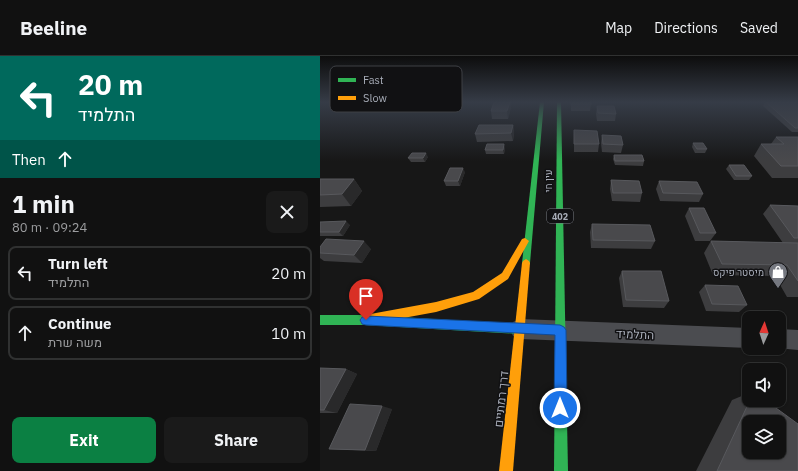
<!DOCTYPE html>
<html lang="en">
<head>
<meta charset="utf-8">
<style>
	body { margin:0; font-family:"IBM Plex Sans",Heebo,sans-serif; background:#1a1a1a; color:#f1f3f6; height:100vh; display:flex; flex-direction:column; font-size:15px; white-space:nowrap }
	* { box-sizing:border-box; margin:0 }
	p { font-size:13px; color:#9c9d9f }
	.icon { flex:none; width:22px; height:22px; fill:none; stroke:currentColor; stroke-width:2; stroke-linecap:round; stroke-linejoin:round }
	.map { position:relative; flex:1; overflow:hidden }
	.side { display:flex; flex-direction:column; background:#111; width:320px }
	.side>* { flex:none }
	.hud { background:#00695c; color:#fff; overflow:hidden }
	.needle { width:26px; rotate:3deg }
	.controls { position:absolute; left:422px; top:255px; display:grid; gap:8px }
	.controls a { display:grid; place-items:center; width:44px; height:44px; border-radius:8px; background:#111; box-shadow:0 1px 3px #0004,0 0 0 1px #303131; font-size:20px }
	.pin { position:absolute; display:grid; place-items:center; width:34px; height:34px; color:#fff; margin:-41px -17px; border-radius:50% 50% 50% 0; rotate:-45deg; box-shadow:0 0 4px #0007 }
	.pin .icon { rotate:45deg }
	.me { position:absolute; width:44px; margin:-22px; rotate:0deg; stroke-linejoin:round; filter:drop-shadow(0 0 3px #0008) }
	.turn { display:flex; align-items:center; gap:14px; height:84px; padding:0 12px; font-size:18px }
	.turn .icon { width:52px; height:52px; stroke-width:2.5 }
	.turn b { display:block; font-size:28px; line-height:34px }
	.then { display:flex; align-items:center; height:38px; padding:0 12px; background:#0003; gap:8px; font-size:15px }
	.round { display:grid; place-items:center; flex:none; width:42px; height:42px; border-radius:8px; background:#1a1a1a }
	.head { display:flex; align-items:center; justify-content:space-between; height:68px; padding:0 12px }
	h1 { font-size:24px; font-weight:800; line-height:30px }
	.cta { display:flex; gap:8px; margin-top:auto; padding:8px 12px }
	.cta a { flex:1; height:46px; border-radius:8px; background:#0b8043; color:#fff; font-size:16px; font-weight:800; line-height:46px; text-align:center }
	.cta a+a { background:#1a1a1a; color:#f1f3f6 }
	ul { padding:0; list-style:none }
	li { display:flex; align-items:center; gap:12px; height:54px; margin:0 8px 6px; padding:0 4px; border:2px solid #303131; border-radius:8px }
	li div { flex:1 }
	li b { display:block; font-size:15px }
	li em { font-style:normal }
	header { display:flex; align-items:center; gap:24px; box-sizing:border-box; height:56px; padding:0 20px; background:#111; border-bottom:1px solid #303131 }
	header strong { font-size:19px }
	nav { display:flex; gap:22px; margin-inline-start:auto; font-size:14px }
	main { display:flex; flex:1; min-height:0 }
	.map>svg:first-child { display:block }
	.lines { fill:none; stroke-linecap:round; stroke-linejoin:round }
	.street { fill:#4b4c50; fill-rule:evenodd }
	.fast { fill:#30b455; fill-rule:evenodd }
	.slow { fill:#ff9f0a; fill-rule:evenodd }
	.wall { fill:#3d3d3f }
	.shaded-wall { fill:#29292a }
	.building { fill:#49494c; stroke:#58595d; fill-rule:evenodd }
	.route { fill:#1a73e8; stroke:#114b97 }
	.labels { text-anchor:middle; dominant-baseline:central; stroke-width:3; stroke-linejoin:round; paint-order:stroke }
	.shield { fill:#111113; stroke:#7b7e86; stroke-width:1 }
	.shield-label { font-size:9px; font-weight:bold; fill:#a8adb8 }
	.street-label { font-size:10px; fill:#a8adb8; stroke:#111113 }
	.poi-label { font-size:10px; fill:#a8adb8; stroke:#111113; text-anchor:end }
	.near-street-label { font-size:12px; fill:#a8adb8; stroke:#111113 }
	.key { fill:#111113; stroke:#3e4045; stroke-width:1 }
	.key-label { font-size:11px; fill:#a8adb8 }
</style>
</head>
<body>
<header>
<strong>Beeline</strong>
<nav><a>Map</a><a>Directions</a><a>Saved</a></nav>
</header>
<main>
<section class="side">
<div class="hud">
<div class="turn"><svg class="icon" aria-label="left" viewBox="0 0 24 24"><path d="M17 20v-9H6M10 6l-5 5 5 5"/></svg><div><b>20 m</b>התלמיד</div></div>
<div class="then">Then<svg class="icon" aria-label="ahead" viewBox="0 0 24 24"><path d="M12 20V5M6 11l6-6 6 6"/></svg></div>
</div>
<div class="head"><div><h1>1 min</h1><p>80 m · 09:24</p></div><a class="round"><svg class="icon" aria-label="close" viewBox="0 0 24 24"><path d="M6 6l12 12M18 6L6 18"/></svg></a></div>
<ul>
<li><svg class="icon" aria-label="left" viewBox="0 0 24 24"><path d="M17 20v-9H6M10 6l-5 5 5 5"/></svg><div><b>Turn left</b><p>התלמיד</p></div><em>20 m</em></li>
<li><svg class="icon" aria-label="ahead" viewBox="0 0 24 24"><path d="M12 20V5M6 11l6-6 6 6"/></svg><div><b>Continue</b><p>משה שרת</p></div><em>10 m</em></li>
</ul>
<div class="cta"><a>Exit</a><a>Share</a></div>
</section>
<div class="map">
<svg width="478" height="415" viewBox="0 0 478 415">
	<rect width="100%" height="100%" fill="#171717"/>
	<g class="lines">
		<g class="street">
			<polygon points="200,263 429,272 429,292 200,283 193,280 190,273 193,266"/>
			<polygon points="459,273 478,274 478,294 456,292 459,292"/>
		</g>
		<g class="fast">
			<polygon points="220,46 224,46 210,207 209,209 203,209 202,207"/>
			<polygon points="237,46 241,46 248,415 234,415"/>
			<polygon points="0,259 45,259 200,268 204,269 205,273 204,277 200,278 45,269 0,269"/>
		</g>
		<g class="slow">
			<polygon points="205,182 209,185 188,223 159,243 116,256 45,269 41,267 40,264 41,261 45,259 116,246 153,236 182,217 202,183"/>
			<polygon points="206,203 209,205 210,207 193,415 179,415 202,207 203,205"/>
		</g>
	</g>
	<g class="wall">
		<polygon points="174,46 191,46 191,51 188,63 172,63 171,55"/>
		<polygon points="251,46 271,48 270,55 251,55"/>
		<polygon points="445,46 478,46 478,76 472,76 443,50"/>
		<polygon points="277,50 296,58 295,65 277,65 276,58"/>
		<polygon points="193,69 194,77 193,85 157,86 155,78"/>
		<polygon points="254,74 279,88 278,96 254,96"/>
		<polygon points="282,79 303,89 301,97 282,96 281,87"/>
		<polygon points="456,81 478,81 478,122 452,122 434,100 441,88 451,88"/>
		<polygon points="373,87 387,93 385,97 375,97 372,91"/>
		<polygon points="185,92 184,98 166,98 165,94"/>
		<polygon points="294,99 324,105 323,110 295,109 293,103"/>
		<polygon points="108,101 105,106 91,106 88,102"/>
		<polygon points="409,109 432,120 429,124 414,124 406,113"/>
		<polygon points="145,116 140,130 126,130 124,125"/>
		<polygon points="0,123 34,123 42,135 31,150 0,151"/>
		<polygon points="291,124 322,137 320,146 292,145 290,133"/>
		<polygon points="339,125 383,138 379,146 340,145 336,133"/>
		<polygon points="450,149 478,150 478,241 467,241 455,220 393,219 384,197 391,185 463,187 443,158"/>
		<polygon points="369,152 396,177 390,185 375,185 365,160"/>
		<polygon points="0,166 30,169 23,180 0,180"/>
		<polygon points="272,168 335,185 331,193 271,192 270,176"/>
		<polygon points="0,191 51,193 42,207 4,205 0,202"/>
		<polygon points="302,215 349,245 344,252 303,251 299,222"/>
		<polygon points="385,229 427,249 419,256 386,255 379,236"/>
		<polygon points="0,312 26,313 37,318 17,357 0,357"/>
		<polygon points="429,337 429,344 445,344 478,415 376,415 412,344"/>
		<polygon points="72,353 56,395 9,393"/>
	</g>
	<g class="shaded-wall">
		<polygon points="190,46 191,46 191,51 188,63 187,55"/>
		<polygon points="193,69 194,77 193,85 191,77"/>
		<polygon points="184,88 185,92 184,98 183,94"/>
		<polygon points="106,97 108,101 105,106 103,102"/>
		<polygon points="143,112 145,116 140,130 138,125"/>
		<polygon points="34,123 42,135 31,150 22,138"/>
		<polygon points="26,165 30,169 23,180 19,176"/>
		<polygon points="44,185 51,193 42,207 34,199"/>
		<polygon points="26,313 37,318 17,357 4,354"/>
		<polygon points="62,350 72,353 56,395 45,394"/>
	</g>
	<g class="building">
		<polygon points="174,46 190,46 187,55 171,55"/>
		<rect x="251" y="46" width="20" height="2"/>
		<polygon points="446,46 478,46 478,72 475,72"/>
		<polygon points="277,50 294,50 296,58 278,57"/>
		<polygon points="159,69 193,69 191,77 155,78"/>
		<polygon points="254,74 277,75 279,88 254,88"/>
		<polygon points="282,79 301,80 303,89 283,88"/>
		<polygon points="456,81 478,81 478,110 461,110 441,88 464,88"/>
		<polygon points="373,87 383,87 387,93 377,93"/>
		<polygon points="167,88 184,88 183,94 165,94"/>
		<polygon points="92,97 106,97 103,102 88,102"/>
		<polygon points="294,99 322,99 324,105 295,105"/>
		<polygon points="409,109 424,109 432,120 416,120"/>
		<polygon points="130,112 143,112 138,125 124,125"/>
		<polygon points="0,123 34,123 22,138 0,139"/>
		<polygon points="291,124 319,125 322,137 293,137"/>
		<polygon points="339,125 377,126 383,138 343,137"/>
		<polygon points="450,149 478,150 478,182 474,182"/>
		<polygon points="369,152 384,152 396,177 380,177"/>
		<polygon points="26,165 19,176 0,176 0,166"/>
		<polygon points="272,168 330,169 335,185 273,184"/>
		<polygon points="6,183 44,185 34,199 0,197 0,191"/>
		<polygon points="391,185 478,187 478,225 467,209 402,208"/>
		<polygon points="302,215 341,215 349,245 306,244"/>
		<polygon points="385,229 418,230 427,249 392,248"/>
		<polygon points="0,312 26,313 4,354 0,354"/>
		<path d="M430 344H445L478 368V415H397ZM429 366H459V396H429Z"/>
		<polygon points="30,348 62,350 45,394 9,393"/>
	</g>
	<linearGradient id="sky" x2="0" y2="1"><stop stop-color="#0d0d0d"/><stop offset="0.44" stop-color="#363c47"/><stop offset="1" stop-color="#363c47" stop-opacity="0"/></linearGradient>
	<rect width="478" height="105" fill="url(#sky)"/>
	<polygon class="route" points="46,260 240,269 244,271 246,274 247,352 245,357 240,359 236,357 234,352 235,279 46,269 42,268 40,264 42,261"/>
	<defs>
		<symbol id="shop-pin" viewBox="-11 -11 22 30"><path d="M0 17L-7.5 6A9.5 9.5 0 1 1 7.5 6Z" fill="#757880" stroke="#111113"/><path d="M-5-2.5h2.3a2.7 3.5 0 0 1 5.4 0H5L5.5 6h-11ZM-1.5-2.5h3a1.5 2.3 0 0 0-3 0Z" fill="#fff"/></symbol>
	</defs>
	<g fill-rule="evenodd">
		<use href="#shop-pin" x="447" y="205" width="22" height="30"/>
	</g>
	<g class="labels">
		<rect class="shield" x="227" y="153" width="26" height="14" rx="3"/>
		<g class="shield-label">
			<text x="240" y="160">402</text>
		</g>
		<g class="street-label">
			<text transform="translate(228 125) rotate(-90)">עין חי</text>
		</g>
		<g class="poi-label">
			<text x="444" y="216">מיסטר פיקס</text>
		</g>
		<g class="near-street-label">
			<text transform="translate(315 278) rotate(2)">התלמיד</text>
			<text transform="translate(181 343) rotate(-84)">דרך רמתיים</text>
		</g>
	</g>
	<rect x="10" y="10" width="132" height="46" rx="6" class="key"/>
	<rect x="18" y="22" width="18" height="4" fill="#30b455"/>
	<rect x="18" y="40" width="18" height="4" fill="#ff9f0a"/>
	<g class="key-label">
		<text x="43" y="28">Fast</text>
		<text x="43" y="46">Slow</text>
	</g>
</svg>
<div class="controls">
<a><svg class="needle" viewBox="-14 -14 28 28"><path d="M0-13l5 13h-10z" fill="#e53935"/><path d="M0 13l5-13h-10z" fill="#9c9d9f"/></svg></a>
<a><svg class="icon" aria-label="sound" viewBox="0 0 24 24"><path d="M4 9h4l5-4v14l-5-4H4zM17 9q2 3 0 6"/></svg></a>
<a><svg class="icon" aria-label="layers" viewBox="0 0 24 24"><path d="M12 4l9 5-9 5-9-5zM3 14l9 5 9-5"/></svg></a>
</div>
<div class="pin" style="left:46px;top:264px;background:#d93025"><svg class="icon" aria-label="arrive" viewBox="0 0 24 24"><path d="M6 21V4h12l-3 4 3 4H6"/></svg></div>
<svg class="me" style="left:240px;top:352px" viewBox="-20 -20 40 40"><circle r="17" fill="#1a73e8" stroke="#fff" stroke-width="3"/><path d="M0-11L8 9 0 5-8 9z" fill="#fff"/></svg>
</div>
</main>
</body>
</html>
